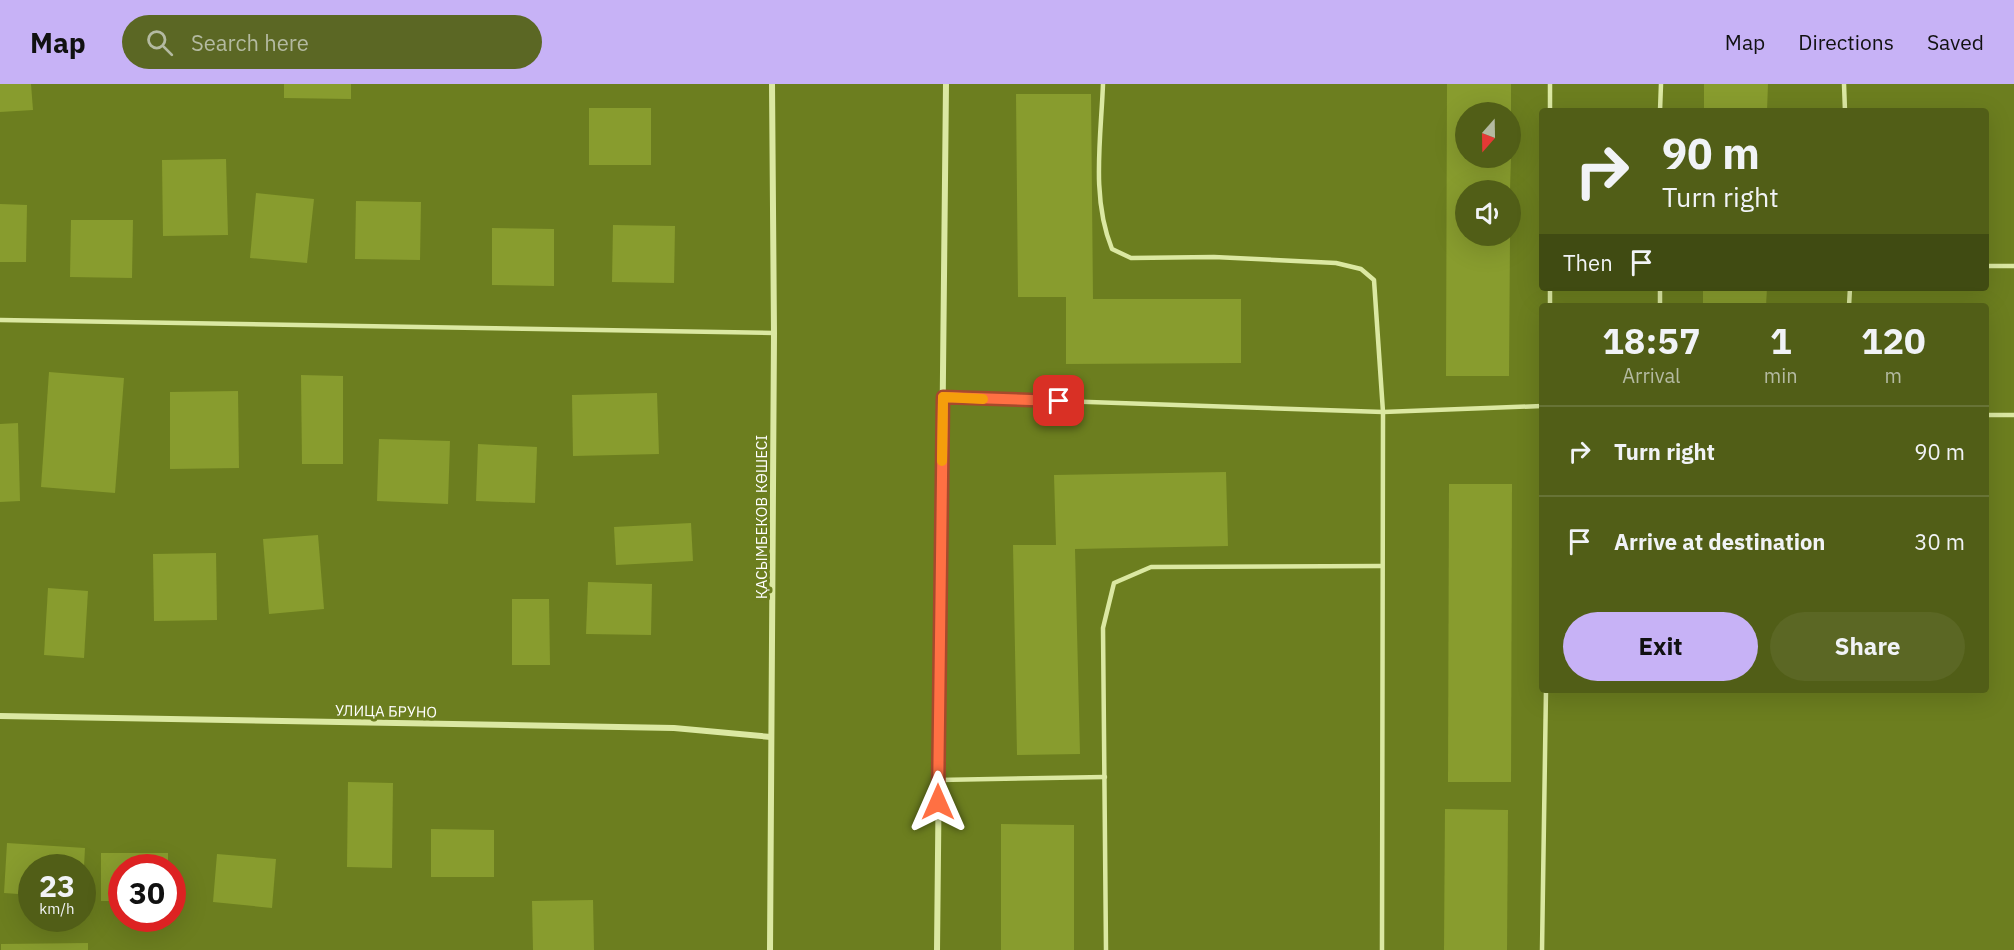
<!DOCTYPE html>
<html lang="en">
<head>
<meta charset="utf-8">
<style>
	body { margin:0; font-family:"IBM Plex Sans",sans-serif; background:#5b6724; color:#f1f3f6; height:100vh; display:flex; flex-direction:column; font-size:22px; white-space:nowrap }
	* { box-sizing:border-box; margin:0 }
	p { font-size:20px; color:#b4baa1 }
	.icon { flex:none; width:33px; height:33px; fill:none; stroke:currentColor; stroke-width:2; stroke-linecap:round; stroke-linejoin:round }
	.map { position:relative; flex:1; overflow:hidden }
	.drawer { position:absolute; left:1539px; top:219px; width:450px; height:390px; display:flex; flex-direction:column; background:#515e17; border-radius:6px; box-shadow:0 6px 24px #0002 }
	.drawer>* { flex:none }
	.hud { position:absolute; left:1539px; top:24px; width:450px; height:183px; border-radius:6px; box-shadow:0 6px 24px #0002; background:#515e17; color:#f1f3f6; overflow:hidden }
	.needle { width:39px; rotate:200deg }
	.fabs { position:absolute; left:1455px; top:18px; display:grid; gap:12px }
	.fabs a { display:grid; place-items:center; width:66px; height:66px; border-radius:50%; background:#515e17; box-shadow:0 6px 24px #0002; font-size:30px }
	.speed { position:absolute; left:18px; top:770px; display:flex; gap:12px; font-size:30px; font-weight:700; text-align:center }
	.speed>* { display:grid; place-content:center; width:78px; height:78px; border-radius:50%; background:#515e17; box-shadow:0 6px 24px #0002; line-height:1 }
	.speed small { font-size:15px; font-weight:400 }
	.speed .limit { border:9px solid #d22; background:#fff; color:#111 }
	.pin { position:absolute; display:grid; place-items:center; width:51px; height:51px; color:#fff; margin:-26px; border-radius:12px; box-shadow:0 3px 9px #0006 }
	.me { position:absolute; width:66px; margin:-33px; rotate:0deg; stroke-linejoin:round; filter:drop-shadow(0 0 4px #0008) }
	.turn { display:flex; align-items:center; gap:21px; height:126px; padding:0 24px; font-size:27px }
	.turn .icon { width:78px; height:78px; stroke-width:2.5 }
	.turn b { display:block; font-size:42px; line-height:51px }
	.then { display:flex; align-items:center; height:57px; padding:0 24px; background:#0003; gap:12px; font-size:22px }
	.eta { display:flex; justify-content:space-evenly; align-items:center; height:102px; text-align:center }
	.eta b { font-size:36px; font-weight:800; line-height:42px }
	.primary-button { display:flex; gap:12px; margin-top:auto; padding:12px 24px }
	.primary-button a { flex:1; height:69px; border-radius:36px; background:#c7b2f6; color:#111; font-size:24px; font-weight:800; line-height:69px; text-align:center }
	.primary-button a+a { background:#5b6724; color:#f1f3f6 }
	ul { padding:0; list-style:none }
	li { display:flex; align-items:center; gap:18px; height:90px; padding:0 24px; border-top:2px solid #677336 }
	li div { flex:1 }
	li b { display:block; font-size:22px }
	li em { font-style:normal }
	header { display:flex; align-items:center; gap:36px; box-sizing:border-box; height:84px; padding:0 30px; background:#c7b2f6; color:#111 }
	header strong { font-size:28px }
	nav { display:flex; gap:33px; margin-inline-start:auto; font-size:21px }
	.search { width:420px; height:54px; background:#5b6724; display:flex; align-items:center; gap:15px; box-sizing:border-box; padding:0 21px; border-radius:33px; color:#b4baa1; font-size:22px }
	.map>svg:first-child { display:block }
	.building { fill:#889c2e }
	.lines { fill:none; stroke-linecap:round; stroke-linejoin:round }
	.lane { stroke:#dbe8a2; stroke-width:4.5 }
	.street { stroke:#dbe8a2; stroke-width:6 }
	.route-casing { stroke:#a6492c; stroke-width:15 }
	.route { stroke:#ff7043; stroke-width:10 }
	.slow { stroke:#f59e0b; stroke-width:10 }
	.labels { text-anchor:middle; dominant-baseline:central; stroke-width:6; stroke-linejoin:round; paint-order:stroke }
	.street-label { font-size:15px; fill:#fff; stroke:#6c7e1f }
</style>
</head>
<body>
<header>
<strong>Map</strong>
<div class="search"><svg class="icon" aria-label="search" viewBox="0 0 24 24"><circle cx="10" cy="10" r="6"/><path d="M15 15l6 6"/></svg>Search here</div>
<nav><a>Map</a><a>Directions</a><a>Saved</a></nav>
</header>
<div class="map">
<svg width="2014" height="866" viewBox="0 0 2014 866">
	<rect width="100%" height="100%" fill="#6c7e1f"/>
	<g class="building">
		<polygon points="0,0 31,0 33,26 0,28"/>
		<polygon points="284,0 351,0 351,15 284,14"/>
		<polygon points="1447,0 1511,0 1511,28 1466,28 1466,74 1511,74 1510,106 1466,106 1466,152 1510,152 1509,292 1446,292"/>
		<polygon points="1704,0 1768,0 1767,27 1704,27"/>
		<polygon points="1016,10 1091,10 1093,215 1241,215 1241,279 1066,280 1066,213 1018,213"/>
		<rect x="589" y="24" width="62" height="57"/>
		<polygon points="226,75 228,151 163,152 162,76"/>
		<polygon points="256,109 314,115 307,179 250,174"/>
		<polygon points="356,117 421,118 420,176 355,175"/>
		<polygon points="0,120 27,121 26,178 0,178"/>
		<polygon points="71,136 133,136 132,194 70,193"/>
		<polygon points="613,141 675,142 674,199 612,198"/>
		<polygon points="492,144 554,145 554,202 492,201"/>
		<polygon points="1703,204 1767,204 1766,222 1703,222"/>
		<polygon points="49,288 124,294 115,409 41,403"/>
		<polygon points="301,291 343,292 343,380 302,380"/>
		<polygon points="238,307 239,384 170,385 170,308"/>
		<polygon points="657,309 659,370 573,372 572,311"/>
		<polygon points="18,339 20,417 0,418 0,340"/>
		<polygon points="379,355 450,357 448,420 377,417"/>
		<polygon points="478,360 537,363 535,419 476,417"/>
		<polygon points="1226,388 1228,462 1075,465 1080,670 1017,671 1013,461 1056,461 1054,391"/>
		<polygon points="1449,400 1512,400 1511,698 1448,698"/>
		<polygon points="691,439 693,477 616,481 614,443"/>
		<polygon points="318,451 324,525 269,530 263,455"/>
		<polygon points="216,469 217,536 154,537 153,470"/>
		<polygon points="588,498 652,500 651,551 586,550"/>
		<polygon points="48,504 88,507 84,574 44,571"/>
		<polygon points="512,515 549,515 550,581 512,581"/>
		<polygon points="348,698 393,699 392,784 347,783"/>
		<polygon points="1445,725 1508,726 1507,866 1444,866"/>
		<polygon points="1001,740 1074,741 1074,866 1001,866"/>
		<polygon points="431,745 494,746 494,793 431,793"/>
		<polygon points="7,759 85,764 84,783 32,783 32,811 4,809"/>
		<polygon points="101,769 168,769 168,783 122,783 122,817 101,817"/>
		<polygon points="217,770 276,775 272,824 213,818"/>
		<polygon points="593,816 594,866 533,866 532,817"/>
		<polygon points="88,859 88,866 1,866 1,860"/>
	</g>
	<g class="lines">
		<g class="lane">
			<path d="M1103 0C1101 54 1091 114 1112 165L1131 174 1214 173 1336 179 1361 185 1374 196 1383 328 1382 866"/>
			<polyline points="1550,0 1550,27"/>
			<polyline points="1844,0 1845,27"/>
			<polyline points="1660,27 1661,0"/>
			<polyline points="1986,182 2014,182"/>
			<polyline points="1550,204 1550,222"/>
			<polyline points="1660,222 1660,204"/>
			<polyline points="1849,222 1850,204"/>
			<polyline points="0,236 774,249"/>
			<polyline points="943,313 1383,328 1542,322"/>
			<polyline points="1986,331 2014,331"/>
			<polyline points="939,696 1105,693"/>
			<polyline points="1106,866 1103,544 1114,499 1151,483 1382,482"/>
			<polyline points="1542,866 1546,606"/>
		</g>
		<g class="street">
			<polyline points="0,632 674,644 771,653"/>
			<polyline points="770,866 774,249 772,0"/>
			<polyline points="937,866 946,0"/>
		</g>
	</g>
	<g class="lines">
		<defs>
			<polyline id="route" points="938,718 943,313 1059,317"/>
		</defs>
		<use href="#route" class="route-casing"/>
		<use href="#route" class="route"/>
		<polyline class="slow" points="942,377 943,313 983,315"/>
	</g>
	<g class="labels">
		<g class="street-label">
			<text transform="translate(761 433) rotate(-90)">ҚАСЫМБЕКОВ КӨШЕСІ</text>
			<text transform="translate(386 627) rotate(1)">УЛИЦА БРУНО</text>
		</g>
	</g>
</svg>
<div class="fabs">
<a><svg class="needle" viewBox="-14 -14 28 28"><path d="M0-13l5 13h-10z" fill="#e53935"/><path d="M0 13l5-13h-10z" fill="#b4baa1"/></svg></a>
<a><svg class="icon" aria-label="sound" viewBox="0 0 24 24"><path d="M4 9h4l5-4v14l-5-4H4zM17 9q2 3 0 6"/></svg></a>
</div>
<div class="speed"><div>23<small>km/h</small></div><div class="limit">30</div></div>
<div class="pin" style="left:1059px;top:317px;background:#d93025"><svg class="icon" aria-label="arrive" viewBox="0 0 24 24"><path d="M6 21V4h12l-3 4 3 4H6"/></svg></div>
<svg class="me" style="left:938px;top:718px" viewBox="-20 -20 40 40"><path d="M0-17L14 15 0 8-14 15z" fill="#ff7043" stroke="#fff" stroke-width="4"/></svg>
<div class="hud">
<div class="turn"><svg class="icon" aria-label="right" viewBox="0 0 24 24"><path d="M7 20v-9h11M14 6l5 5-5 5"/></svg><div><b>90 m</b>Turn right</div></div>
<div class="then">Then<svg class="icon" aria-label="arrive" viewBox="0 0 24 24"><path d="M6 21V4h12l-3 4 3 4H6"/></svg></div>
</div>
<section class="drawer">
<div class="eta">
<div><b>18:57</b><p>Arrival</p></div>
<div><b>1</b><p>min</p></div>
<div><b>120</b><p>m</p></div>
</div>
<ul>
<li><svg class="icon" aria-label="right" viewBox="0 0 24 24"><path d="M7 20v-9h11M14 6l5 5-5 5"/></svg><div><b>Turn right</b></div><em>90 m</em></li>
<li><svg class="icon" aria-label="arrive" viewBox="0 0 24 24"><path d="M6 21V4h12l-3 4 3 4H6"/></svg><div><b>Arrive at destination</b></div><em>30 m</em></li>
</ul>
<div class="primary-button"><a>Exit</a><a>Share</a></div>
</section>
</div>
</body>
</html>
